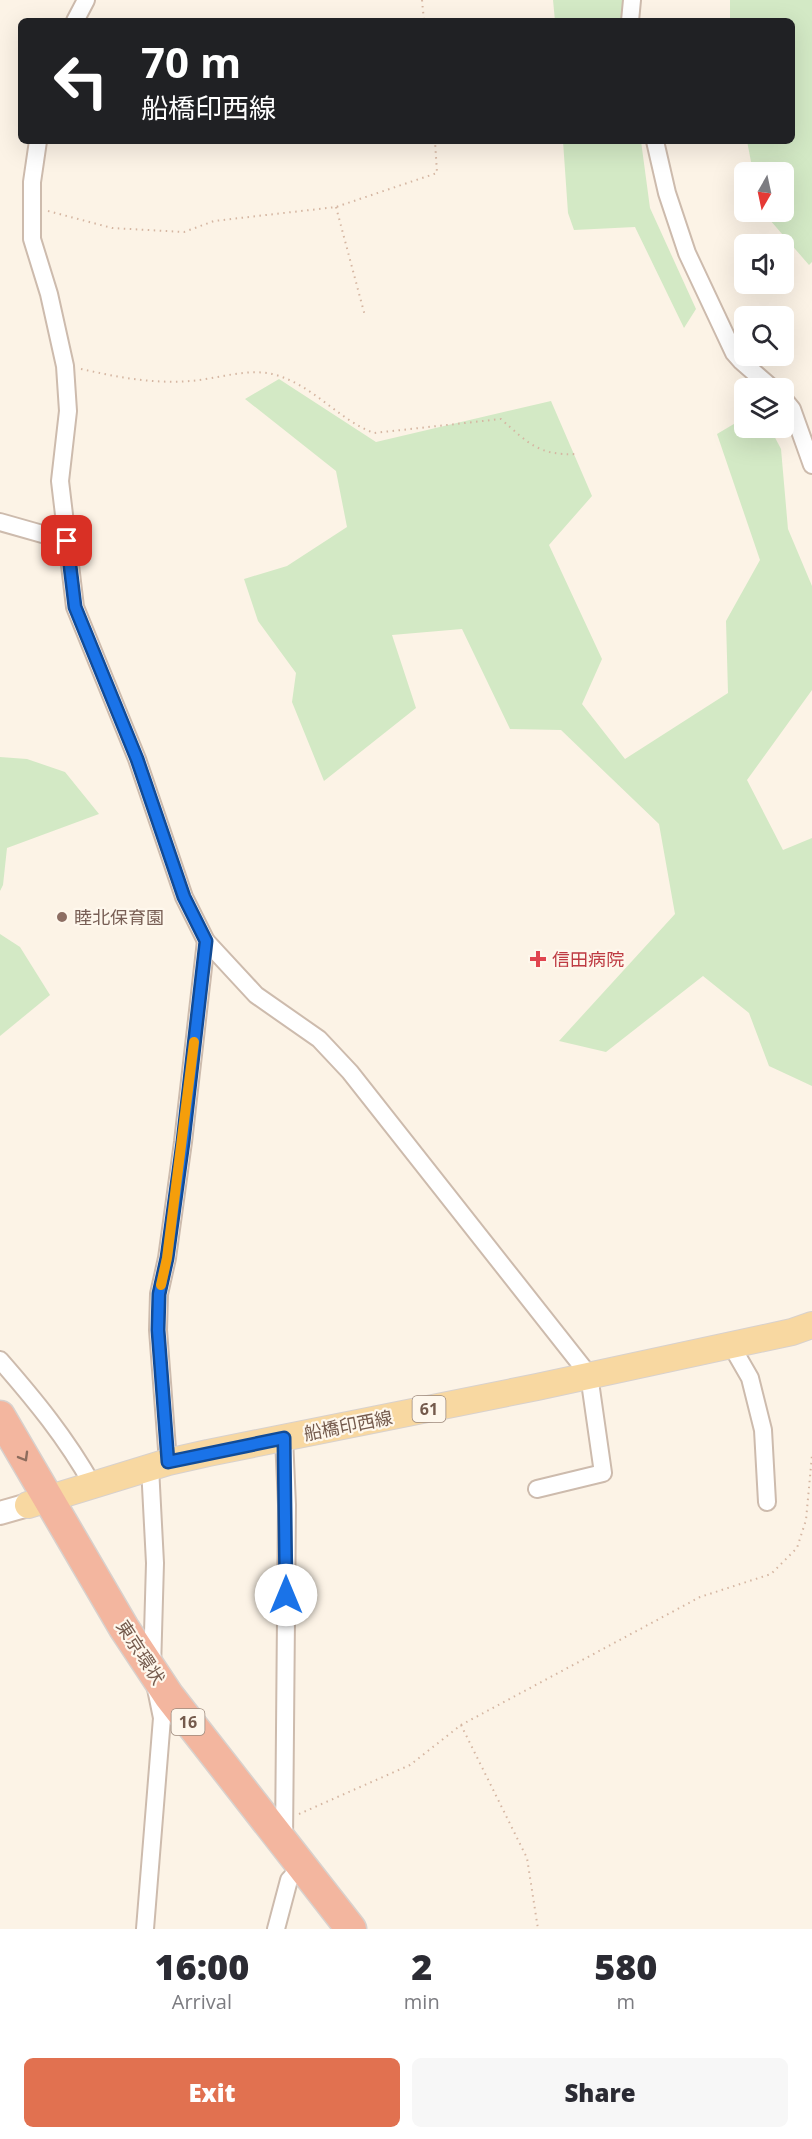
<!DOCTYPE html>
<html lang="en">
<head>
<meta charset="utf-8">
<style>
	body { margin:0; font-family:"Open Sans","Noto Sans JP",sans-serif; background:#f7f7f7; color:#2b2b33; height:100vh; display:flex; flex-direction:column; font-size:22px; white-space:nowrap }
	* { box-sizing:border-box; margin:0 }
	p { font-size:20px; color:#7c7c81 }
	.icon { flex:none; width:33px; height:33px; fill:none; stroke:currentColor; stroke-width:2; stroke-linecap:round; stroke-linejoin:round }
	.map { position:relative; height:1929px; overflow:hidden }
	.side { display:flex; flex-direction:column; background:#fff; flex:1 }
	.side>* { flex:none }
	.banner { position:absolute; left:18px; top:18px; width:777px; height:126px; border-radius:9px; box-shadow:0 6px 24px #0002; background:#202124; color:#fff; overflow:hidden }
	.needle { width:39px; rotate:189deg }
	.buttons { position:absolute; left:734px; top:162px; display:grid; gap:12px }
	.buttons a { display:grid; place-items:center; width:60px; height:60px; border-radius:9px; background:#fff; box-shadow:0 6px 24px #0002; font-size:30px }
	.pin { position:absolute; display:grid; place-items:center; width:51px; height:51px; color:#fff; margin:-26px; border-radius:12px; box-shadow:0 3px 9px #0006 }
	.me { position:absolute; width:66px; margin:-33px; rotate:0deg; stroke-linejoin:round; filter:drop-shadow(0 0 4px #0008) }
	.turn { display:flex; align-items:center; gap:21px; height:126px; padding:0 24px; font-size:27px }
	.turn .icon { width:78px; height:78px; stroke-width:2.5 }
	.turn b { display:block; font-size:42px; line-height:51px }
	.eta { display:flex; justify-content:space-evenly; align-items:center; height:102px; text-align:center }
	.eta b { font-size:36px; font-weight:800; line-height:42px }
	.action { display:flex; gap:12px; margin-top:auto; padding:12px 24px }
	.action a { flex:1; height:69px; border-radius:9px; background:#e17150; color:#fff; font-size:24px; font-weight:800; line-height:69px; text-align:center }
	.action a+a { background:#f7f7f7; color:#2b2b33 }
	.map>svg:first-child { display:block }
	.green { fill:#d3e9c5 }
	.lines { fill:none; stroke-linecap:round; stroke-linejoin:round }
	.street-casing { stroke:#cdbbad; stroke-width:20 }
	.secondary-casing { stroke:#d2bdad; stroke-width:26 }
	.primary-casing { stroke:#d8d1cd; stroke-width:28 }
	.highway-casing { stroke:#d8d1cd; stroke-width:33 }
	.path { stroke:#d5b6a2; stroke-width:2; stroke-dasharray:1.5 4.5; stroke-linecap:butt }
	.street { stroke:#fff; stroke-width:16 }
	.secondary { stroke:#fff; stroke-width:22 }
	.primary { stroke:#f8d8a1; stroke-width:26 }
	.highway { stroke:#f3b69f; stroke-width:30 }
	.oneway { stroke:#8d6c5d }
	.route-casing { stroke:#114b97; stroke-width:15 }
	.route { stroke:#1a73e8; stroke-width:10 }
	.slow { stroke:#f59e0b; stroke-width:10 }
	.education-dot { fill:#8d6e63; stroke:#fef7ec; stroke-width:2 }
	.health-dot { fill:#e0444e; stroke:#fef7ec; stroke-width:2 }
	.labels { text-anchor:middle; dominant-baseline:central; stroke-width:4.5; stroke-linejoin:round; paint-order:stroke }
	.shield { fill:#fef7ec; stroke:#9d897c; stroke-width:1.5 }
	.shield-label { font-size:16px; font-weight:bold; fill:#745a4c }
	.education-label { font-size:18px; fill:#785e54; stroke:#fef7ec; text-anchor:start }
	.health-label { font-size:18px; fill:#be3a42; stroke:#fef7ec; text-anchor:start }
	.street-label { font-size:18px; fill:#745a4c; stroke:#fef7ec }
</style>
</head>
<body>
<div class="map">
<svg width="812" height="1929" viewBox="0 0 812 1929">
	<rect width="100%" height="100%" fill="#fcf3e6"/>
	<g class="green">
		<polygon points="553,0 624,0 627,21 555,21"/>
		<polygon points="730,0 812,0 812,262 809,265 763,212 783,212 783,172 753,172 747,141 792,141 792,21 730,21"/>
		<polygon points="563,141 641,141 650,208 696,309 684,328 635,227 574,230 568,213"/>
		<polygon points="279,379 376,442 551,401 592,496 549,545 602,659 582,704 625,759 728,693 726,621 760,560 717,434 744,418 744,428 770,428 781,449 788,529 812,586 812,690 747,780 783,850 812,838 812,1086 769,1066 749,1013 703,976 606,1052 559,1041 675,914 659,824 561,730 510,729 462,629 392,635 416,708 324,781 292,702 296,673 258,621 244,579 287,566 347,527 336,471 245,399"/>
		<polygon points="0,757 27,759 65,772 99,814 7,848 3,885 0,891"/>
		<polygon points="0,934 20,947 50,995 0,1036"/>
	</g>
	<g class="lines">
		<defs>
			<g id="street">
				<polyline points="75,21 86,0"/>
				<polyline points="630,21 632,0"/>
				<polyline points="38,141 32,182 32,239 49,294 65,366 68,411 60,481 75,607 137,759 184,897 206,941 256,995 319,1039 350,1072 589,1375 603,1473 537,1489"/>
				<polyline points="655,141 667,193 687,253 734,353 741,361 772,388"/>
				<polyline points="783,398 792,409 812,465"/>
				<polyline points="0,522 67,541"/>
				<polyline points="731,1345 750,1378 763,1430 767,1502"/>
				<path d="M0 1360C35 1400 66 1438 92 1484"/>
				<polyline points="284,1438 287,1505 284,1842"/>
				<polyline points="168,1462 158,1330 159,1294 167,1258 183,1142 206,941"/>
				<polyline points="145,1929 162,1718 152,1669 155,1563 150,1467"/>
				<polyline points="276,1929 289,1880 301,1867"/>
			</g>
			<polyline id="secondary" points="0,1513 28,1505"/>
			<polyline id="primary" points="28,1505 168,1462 208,1453 537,1387 792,1332 812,1325"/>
			<polyline id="highway" points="0,1416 124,1628 169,1696 351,1929"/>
		</defs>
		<use href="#street" class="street-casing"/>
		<use href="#secondary" class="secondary-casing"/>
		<use href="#primary" class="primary-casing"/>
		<use href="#highway" class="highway-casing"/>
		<g class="path">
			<polyline points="422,0 424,21"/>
			<polyline points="336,207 365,316"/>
			<polyline points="48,211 112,228 184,232 214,221 336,207 437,173 435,141"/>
			<path d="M81 369C117 377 152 384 190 381 218 379 249 367 276 375 314 386 339 420 374 433L501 419C528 443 539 456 577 454"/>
			<polyline points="461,1725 527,1858 538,1929"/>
			<polyline points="299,1814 410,1765 461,1725 700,1597 771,1574 797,1548 806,1520 812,1455"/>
		</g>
		<use href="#street" class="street"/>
		<use href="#secondary" class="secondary"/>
		<use href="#primary" class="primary"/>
		<use href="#highway" class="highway"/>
	</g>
	<defs><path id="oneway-chevron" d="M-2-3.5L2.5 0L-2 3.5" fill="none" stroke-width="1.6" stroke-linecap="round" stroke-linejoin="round" transform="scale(1.5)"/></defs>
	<use class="oneway" href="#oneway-chevron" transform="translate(24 1457) rotate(60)"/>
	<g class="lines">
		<defs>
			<polyline id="route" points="67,541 75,607 137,759 184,897 206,941 183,1142 167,1258 159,1294 158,1330 168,1462 284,1438 286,1595"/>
		</defs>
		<use href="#route" class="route-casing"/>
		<use href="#route" class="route"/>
		<polyline class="slow" points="161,1285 167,1258 194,1042"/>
	</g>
	<circle class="education-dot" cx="62" cy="917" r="6"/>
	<path class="health-dot" d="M535 950h6v6h6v6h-6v6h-6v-6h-6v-6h6z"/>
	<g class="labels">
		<g class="shield">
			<rect x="412.5" y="1396" width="33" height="26" rx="4.5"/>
			<rect x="171.5" y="1709" width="33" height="26" rx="4.5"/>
		</g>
		<g class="shield-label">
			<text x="429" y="1409">61</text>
			<text x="188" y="1722">16</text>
		</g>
		<g class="education-label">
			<text x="74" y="917">睦北保育園</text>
		</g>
		<g class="health-label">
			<text x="552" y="959">信田病院</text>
		</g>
		<g class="street-label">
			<text transform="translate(348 1425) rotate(-11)">船橋印西線</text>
			<text transform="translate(141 1652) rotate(57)">東京環状</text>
		</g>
	</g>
</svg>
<div class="buttons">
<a><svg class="needle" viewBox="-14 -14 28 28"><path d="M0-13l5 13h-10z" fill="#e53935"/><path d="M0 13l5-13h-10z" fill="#7c7c81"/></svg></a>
<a><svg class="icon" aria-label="sound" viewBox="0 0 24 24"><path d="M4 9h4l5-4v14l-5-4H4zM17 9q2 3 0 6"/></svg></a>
<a><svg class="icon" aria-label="search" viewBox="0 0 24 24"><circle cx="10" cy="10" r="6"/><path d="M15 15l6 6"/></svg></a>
<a><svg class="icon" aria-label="layers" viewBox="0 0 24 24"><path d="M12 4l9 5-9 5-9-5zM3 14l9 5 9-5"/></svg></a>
</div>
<div class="pin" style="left:67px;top:541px;background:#d93025"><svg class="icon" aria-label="arrive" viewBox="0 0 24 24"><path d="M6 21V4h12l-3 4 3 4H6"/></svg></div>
<svg class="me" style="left:286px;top:1595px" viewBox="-20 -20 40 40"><circle r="19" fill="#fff"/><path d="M0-13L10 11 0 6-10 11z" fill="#1a73e8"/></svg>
<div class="banner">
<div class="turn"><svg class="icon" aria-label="left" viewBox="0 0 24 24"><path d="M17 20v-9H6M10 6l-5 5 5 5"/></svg><div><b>70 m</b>船橋印西線</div></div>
</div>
</div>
<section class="side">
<div class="eta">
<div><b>16:00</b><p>Arrival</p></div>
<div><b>2</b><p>min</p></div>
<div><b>580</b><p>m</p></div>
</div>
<div class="action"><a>Exit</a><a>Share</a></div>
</section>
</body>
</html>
